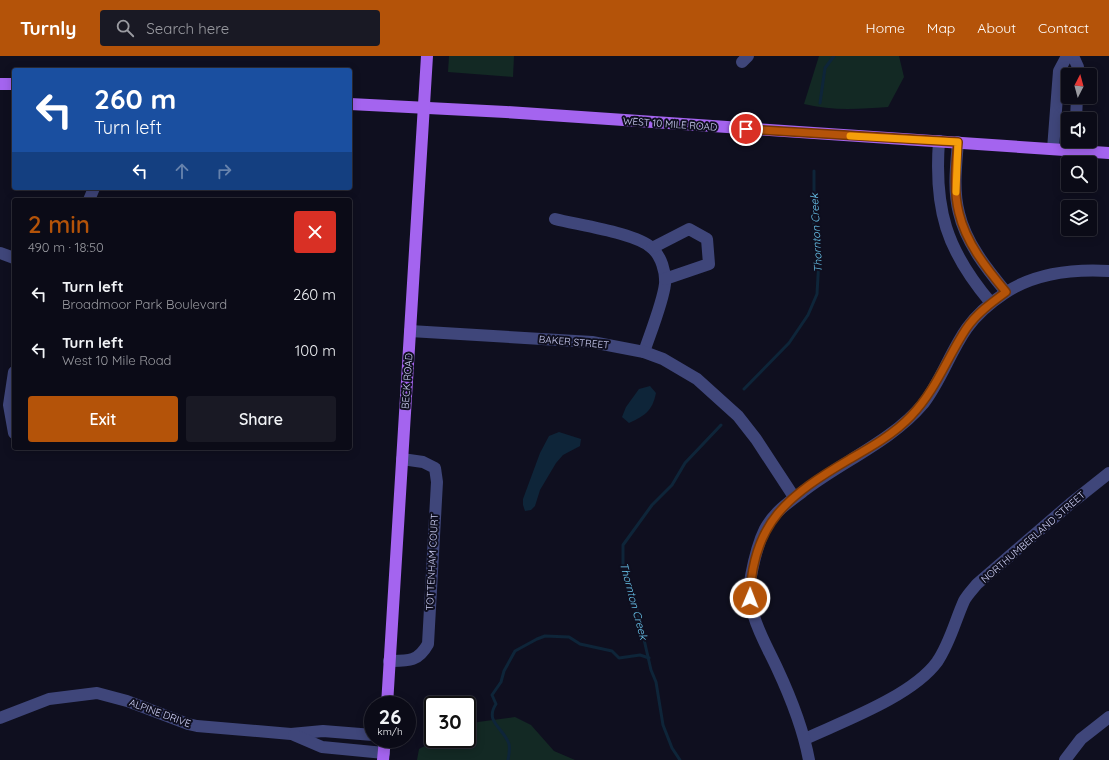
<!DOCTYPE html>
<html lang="en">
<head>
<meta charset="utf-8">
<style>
	body { margin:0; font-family:Quicksand,sans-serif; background:#191924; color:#f1f3f6; height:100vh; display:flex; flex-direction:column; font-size:15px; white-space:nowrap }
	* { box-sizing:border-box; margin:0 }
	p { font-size:13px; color:#9a9ba1 }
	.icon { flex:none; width:22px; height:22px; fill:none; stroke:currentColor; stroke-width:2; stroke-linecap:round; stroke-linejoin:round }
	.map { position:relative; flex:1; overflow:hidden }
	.drawer { position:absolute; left:12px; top:142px; width:340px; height:252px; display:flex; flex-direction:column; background:#0b0b17; border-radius:4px; box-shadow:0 2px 10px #0003,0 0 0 1px #2b2b36 }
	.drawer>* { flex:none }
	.guide { position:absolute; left:12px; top:12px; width:340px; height:122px; border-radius:4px; box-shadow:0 2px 10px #0003,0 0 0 1px #2b2b36; background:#1a4fa0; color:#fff; overflow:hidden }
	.needle { width:26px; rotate:6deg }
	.fabs { position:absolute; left:1061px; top:12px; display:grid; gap:8px }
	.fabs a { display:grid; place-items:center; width:36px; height:36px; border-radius:4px; background:#0b0b17; box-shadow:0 2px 10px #0003,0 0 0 1px #2b2b36; font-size:20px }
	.speed { position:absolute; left:364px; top:640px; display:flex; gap:8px; font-size:20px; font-weight:700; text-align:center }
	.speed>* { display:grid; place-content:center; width:52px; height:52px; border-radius:50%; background:#0b0b17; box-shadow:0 2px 10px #0003,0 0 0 1px #2b2b36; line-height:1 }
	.speed small { font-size:10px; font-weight:400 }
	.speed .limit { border:2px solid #111; border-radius:6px; background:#fff; color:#111 }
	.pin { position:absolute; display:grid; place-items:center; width:34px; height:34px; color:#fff; margin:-17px; border:2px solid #fff; border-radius:50%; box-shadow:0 1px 4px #0007 }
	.me { position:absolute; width:44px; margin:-22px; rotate:1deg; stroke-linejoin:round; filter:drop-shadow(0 0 3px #0008) }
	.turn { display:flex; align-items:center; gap:14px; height:84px; padding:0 16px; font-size:18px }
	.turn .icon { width:52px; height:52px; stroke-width:2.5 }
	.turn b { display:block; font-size:28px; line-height:34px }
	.lanes { display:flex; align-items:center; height:38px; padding:0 16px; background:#0003; justify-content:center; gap:20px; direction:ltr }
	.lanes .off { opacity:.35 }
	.round { display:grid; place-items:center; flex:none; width:42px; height:42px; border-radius:4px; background:#191924 }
	.summary { display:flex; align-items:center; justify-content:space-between; height:68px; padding:0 16px }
	h1 { font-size:24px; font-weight:600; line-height:30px; color:#b45309 }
	.button { display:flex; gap:8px; margin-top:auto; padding:8px 16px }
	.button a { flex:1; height:46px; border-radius:4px; background:#b45309; color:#fff; font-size:16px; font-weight:600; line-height:46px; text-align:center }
	.button a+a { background:#191924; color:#f1f3f6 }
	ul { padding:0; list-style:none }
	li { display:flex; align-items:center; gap:12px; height:56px; padding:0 16px }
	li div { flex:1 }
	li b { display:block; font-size:15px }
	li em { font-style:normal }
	header { display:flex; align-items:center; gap:24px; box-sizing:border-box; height:56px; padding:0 20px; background:#b45309; color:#fff }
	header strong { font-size:19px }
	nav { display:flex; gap:22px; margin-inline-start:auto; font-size:14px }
	.search { width:280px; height:36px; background:#191924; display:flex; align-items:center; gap:10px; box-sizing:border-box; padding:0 14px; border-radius:4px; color:#9a9ba1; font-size:15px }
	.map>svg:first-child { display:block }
	.green { fill:#132924 }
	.water { fill:#0e2539 }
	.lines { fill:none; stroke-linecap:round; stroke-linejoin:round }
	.stream { stroke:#0e2539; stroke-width:3 }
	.minor { stroke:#3f467a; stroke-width:12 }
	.major { stroke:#a464ef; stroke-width:12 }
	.route-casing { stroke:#753606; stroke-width:10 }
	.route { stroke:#b45309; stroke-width:7 }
	.slow { stroke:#f59e0b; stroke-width:7 }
	.labels { text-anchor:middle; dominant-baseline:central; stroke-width:4; stroke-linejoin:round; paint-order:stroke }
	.street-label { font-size:10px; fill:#d2d4fa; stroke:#0f0f1f }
	.water-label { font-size:11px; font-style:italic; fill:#6bc8f0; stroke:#0f0f1f }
</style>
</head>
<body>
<header>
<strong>Turnly</strong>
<div class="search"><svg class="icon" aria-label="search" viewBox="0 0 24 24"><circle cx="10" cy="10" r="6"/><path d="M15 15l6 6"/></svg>Search here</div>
<nav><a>Home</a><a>Map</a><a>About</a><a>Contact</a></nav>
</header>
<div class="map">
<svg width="1109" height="704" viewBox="0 0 1109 704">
	<rect width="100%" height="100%" fill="#0f0f1f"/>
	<g class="green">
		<polygon points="449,0 514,0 513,21 448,16"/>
		<path d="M819 0H899L904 21 888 51C859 53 832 55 804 48Z"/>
		<path d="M515 661 531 669 554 695 575 704H417L419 693C437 683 446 683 467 683V672L478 666Z"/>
	</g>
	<g class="water">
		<path d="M650 330 656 337C652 355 646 359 629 367L622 361 626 351 639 333Z"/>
		<polygon points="559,376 581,383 580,390 563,399 556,407 540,434 535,450 531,454 525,455 523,449 523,443 540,397 549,380"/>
	</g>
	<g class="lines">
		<g class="stream">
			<polyline points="820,47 825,12 834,0"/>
			<polyline points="744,333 789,287 808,259 817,238 819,202 814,182 814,115"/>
			<path d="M508 704C509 699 510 693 509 688 504 672 484 666 496 648L492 639 501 626 504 615 515 595 537 583 545 580 569 581 580 588 612 595 619 602 640 599 649 602"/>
			<polyline points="680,704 672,692 663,669 656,626 651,614 637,553 623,510 623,489 652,449 672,429 685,407 721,369"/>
		</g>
		<g class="minor">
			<polyline points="1073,0 1078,11 1077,19"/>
			<polyline points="742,6 748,0"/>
			<polyline points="1076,63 1077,41"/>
			<path d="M939 85C934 153 946 194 991 247"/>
			<path d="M958 86C956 110 953 134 959 157 966 187 987 213 1006 236"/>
			<polyline points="1053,93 1059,15 1067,0"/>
			<polyline points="1075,95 1075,85"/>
			<polyline points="89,144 94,132"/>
			<path d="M555 163C578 169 636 177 652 192 661 200 666 216 665 228 663 246 650 278 644 296"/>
			<polyline points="652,192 689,173 707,183 709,208 665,223"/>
			<polyline points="0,197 14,202"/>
			<polyline points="410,275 592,286 644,296 663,303 697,323 738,360 756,383 794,441"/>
			<polyline points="14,316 9,349 14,377"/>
			<path d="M389 605C408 605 418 606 428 588L437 426 435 412 423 406 402 403"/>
			<polyline points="0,662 49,643 97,637 127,645 188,668 197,670 291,678 323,675 373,679"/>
			<polyline points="294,679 322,691 384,697"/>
			<path d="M805 683C844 665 912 640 937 606 950 587 955 565 964 545 967 539 973 533 977 528L1070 448 1109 417"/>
			<path d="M809 704C803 672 791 642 777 612 763 582 745 555 751 520 754 504 758 487 765 473 774 456 790 445 805 434 843 405 892 385 923 348 941 325 950 296 967 272 977 258 990 247 1005 237 1035 217 1074 213 1109 215"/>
			<polyline points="1065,704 1081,683 1109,661"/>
		</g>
		<g class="major">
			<polyline points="0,28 14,28"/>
			<polyline points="350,48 506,56 1109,97"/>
			<polyline points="387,649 427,0"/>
			<polyline points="383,704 385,683"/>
		</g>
	</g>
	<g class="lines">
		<defs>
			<path id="route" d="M746 73 958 86C956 110 953 134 959 157 966 187 987 213 1006 236 991 247 976 258 966 273 947 302 936 334 911 360 894 378 871 391 850 403 789 439 752 466 750 542"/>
		</defs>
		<use href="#route" class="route-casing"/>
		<use href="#route" class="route"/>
		<polyline class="slow" points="850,80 958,86 956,136"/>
	</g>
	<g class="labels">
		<g class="street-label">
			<text transform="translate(670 68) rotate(4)">WEST 10 MILE ROAD</text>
			<text transform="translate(574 286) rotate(5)">BAKER STREET</text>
			<text transform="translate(407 325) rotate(-86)">BECK ROAD</text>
			<text transform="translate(1033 481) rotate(-41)">NORTHUMBERLAND STREET</text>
			<text transform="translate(432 506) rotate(-87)">TOTTENHAM COURT</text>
			<text transform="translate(160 657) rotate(20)">ALPINE DRIVE</text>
		</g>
		<g class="water-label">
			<text transform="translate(816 177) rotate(-93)">Thornton Creek</text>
			<text transform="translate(634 545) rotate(75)">Thornton Creek</text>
		</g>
	</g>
</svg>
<div class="fabs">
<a><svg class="needle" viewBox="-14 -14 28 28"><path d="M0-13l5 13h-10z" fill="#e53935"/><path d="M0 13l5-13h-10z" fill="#9a9ba1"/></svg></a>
<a><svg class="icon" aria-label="sound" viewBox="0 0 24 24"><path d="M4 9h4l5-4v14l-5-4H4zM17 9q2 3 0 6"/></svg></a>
<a><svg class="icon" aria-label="search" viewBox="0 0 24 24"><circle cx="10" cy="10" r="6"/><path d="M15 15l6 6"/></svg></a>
<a><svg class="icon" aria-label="layers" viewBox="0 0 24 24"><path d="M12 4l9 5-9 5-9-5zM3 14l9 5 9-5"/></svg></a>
</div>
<div class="speed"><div>26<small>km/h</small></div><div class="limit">30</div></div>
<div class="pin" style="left:746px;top:73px;background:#d93025"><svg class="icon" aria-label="arrive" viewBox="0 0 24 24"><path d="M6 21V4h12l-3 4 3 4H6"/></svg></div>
<svg class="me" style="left:750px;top:542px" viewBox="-20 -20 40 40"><circle r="17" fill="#b45309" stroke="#fff" stroke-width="3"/><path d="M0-11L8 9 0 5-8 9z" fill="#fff"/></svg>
<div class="guide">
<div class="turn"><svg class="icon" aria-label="left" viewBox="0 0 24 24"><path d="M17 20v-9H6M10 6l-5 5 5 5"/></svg><div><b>260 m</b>Turn left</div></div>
<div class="lanes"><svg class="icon" aria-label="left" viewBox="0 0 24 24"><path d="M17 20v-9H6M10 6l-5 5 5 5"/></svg><svg class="icon off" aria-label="ahead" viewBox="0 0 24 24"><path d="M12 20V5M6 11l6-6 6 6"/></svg><svg class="icon off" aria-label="right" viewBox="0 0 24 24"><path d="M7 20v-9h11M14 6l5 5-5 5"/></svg></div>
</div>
<section class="drawer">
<div class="summary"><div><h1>2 min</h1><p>490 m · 18:50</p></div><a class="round" style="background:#d93025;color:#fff"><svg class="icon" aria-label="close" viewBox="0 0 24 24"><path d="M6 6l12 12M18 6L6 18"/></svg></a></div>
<ul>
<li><svg class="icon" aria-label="left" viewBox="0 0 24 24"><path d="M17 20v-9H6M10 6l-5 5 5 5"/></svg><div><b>Turn left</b><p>Broadmoor Park Boulevard</p></div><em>260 m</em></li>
<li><svg class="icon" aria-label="left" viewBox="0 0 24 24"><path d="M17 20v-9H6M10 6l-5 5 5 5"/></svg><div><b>Turn left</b><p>West 10 Mile Road</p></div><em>100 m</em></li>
</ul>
<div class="button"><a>Exit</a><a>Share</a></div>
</section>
</div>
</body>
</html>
